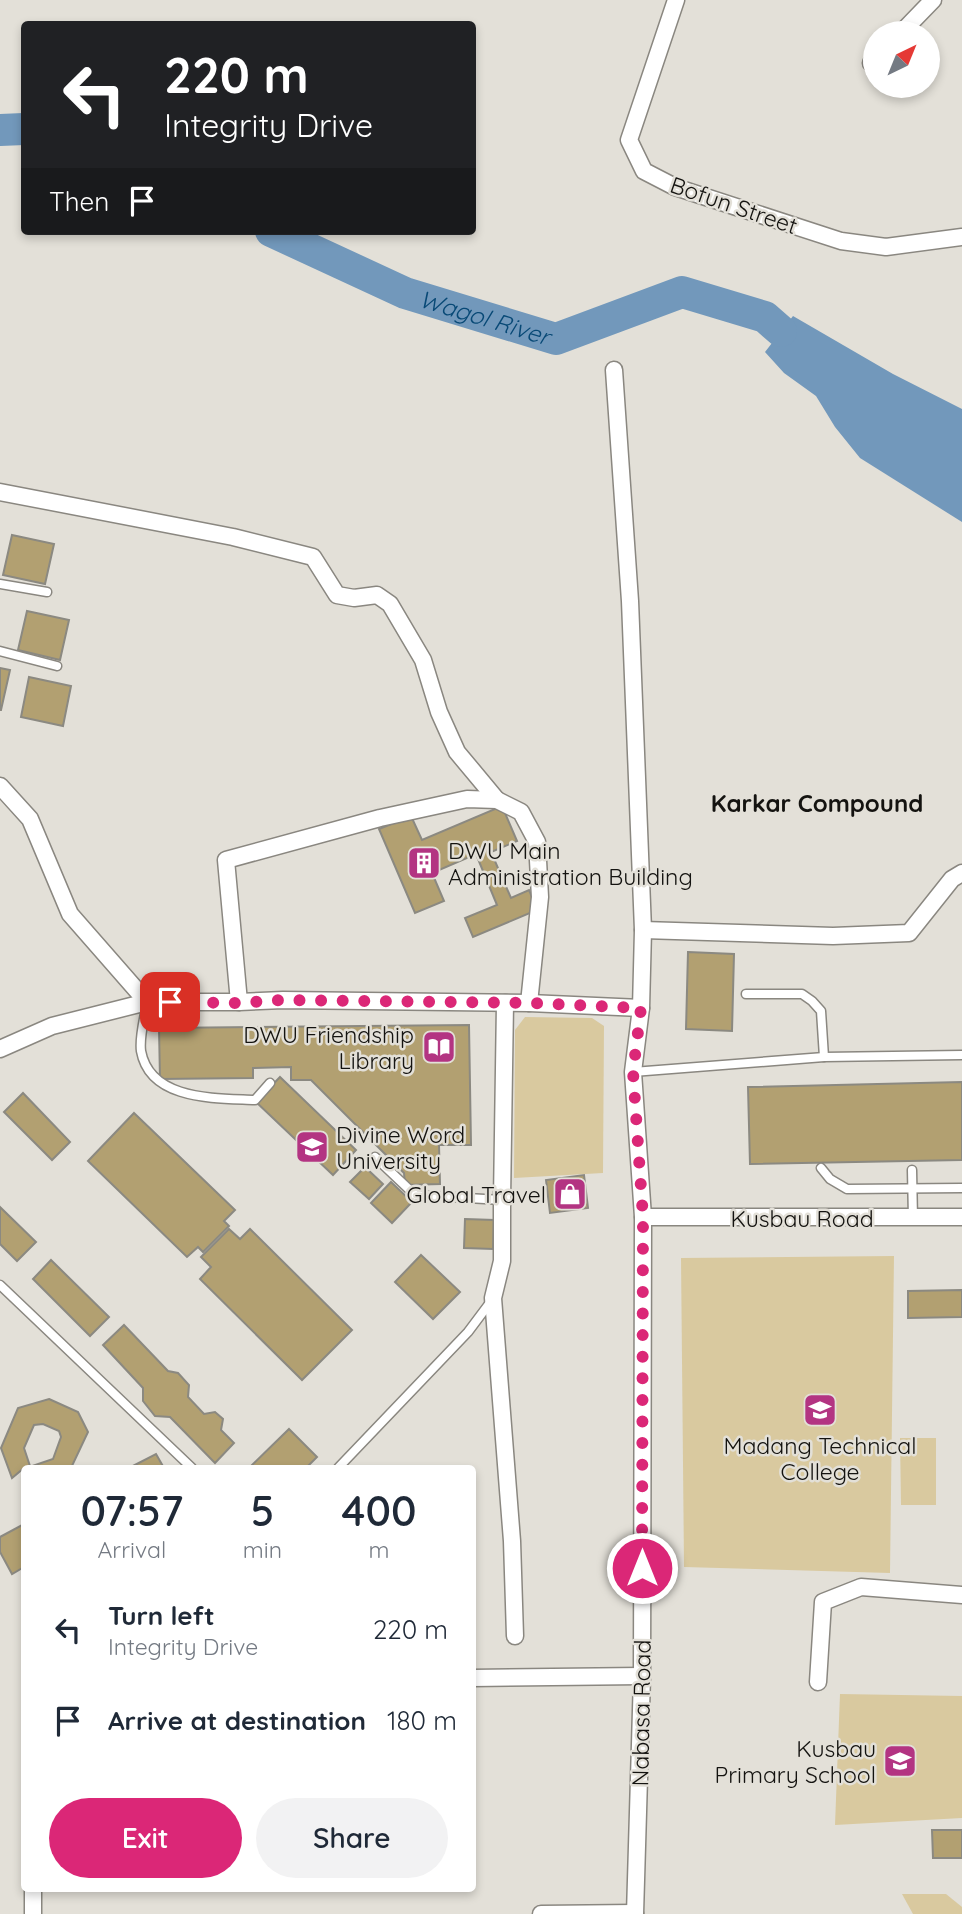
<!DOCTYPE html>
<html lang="en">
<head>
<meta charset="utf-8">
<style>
	body { margin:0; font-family:Quicksand,sans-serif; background:#f2f2f3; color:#1f2937; height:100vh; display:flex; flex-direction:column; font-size:26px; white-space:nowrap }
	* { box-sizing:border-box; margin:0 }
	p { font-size:23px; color:#747a83 }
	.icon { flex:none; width:38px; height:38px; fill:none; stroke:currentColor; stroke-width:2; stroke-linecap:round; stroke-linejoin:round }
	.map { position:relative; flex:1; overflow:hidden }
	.side { position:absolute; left:21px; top:1465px; width:455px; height:427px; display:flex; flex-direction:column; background:#fff; border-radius:7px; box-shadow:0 4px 10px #0003 }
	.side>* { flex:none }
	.top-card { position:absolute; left:21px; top:21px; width:455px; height:214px; border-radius:7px; box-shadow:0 4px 10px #0003; background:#202124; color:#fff; overflow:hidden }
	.needle { width:46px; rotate:43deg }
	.controls { position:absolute; left:863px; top:21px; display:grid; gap:14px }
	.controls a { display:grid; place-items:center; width:77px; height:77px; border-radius:50%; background:#fff; box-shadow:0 4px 10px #0003; font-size:35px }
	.pin { position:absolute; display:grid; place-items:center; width:60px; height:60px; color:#fff; margin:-30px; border-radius:14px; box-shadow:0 4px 10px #0006 }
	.me { position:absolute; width:77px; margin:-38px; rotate:0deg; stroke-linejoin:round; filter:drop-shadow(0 0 5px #0008) }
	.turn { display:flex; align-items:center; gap:24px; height:147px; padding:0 28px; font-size:32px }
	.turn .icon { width:91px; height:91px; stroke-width:2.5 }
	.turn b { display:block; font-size:49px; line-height:60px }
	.then { display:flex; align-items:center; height:66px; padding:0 28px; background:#0003; gap:14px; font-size:26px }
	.eta { display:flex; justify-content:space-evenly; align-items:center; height:119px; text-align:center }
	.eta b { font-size:42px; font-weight:600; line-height:49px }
	.primary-button { display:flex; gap:14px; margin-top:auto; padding:14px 28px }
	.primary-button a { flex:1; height:80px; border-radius:42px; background:#db2777; color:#fff; font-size:28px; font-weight:600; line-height:80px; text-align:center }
	.primary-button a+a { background:#f2f2f3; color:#1f2937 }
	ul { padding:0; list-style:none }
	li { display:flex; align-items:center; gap:21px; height:91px; padding:0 28px }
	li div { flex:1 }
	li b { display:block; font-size:26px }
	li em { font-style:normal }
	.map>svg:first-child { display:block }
	.green { fill:#d9c99f }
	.water { fill:#7298bb }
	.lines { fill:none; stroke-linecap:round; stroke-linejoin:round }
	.river { stroke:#7298bb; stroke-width:32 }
	.building { fill:#b2a071; stroke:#8b8981; stroke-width:2 }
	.lane-casing { stroke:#8a8780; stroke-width:11 }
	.street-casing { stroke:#8a8780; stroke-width:19 }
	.lane { stroke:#fff; stroke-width:8 }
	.street { stroke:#fff; stroke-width:16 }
	.route { stroke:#db2777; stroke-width:12; stroke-dasharray:0 21.6 }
	.labels { text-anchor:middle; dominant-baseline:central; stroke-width:5; stroke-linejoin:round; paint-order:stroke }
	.street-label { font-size:23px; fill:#141310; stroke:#e3e0d8 }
	.poi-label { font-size:23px; fill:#141310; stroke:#e3e0d8; text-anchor:end }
	.water-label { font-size:24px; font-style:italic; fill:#084976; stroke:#e3e0d8 }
	.neighbourhood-label { font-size:24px; font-weight:bold; fill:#141310; stroke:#e3e0d8 }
</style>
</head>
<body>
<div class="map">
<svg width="962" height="1914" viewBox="0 0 962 1914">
	<rect width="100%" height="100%" fill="#e3e0d8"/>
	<g class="green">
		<polygon points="525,1017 592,1018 604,1026 603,1173 514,1178 515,1030"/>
		<polygon points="894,1256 890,1573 684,1567 681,1258"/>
		<polygon points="900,1438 936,1438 936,1505 901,1505"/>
		<polygon points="840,1694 962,1696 962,1818 835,1825"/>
		<polygon points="902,1894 946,1894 962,1907 962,1914 913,1914"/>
	</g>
	<polygon class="water" points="793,316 893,374 962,409 962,522 860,458 835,427 816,396 784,373 765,352"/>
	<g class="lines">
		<g class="river">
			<polyline points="0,130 24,129"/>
			<path id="s1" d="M271 231 405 293 556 339 682 292 765 317 781 331"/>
		</g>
	</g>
	<g class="building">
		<polygon points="12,535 54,544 45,584 3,575"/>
		<polygon points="27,611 69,620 60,660 18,650"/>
		<polygon points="0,668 10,670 1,710 0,710"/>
		<polygon points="29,677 71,686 63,726 21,717"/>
		<polygon points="502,806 517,841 491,852 511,898 529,890 537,910 473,937 465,918 497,905 476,854 432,873 444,901 415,913 379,829 411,816 422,840"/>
		<polygon points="688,952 734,954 732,1031 686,1029"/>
		<polygon points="469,1025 471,1145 439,1145 440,1184 405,1185 404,1173 311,1080 291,1080 291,1067 253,1068 253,1078 160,1079 159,1028"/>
		<polygon points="280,1077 356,1150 333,1175 256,1102"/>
		<polygon points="962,1082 962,1160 750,1164 748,1087"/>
		<polygon points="23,1093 70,1142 52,1160 4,1112"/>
		<polygon points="134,1113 235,1210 224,1221 229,1226 203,1252 198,1247 187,1257 88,1161"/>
		<polygon points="365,1167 383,1184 369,1199 350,1182"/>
		<polygon points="584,1175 588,1208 550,1213 546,1180"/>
		<polygon points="391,1182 412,1202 392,1223 371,1203"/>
		<polygon points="0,1207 36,1242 17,1261 0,1244"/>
		<polygon points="465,1219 494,1220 493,1249 464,1248"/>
		<polygon points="229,1229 240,1239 250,1229 352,1330 302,1380 200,1279 211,1267 201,1257"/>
		<polygon points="421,1255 460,1292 433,1319 395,1282"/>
		<polygon points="51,1260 109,1317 90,1336 33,1279"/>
		<polygon points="962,1290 962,1317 908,1318 908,1291"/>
		<polygon points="124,1325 168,1371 178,1373 189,1385 188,1397 204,1414 215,1412 223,1419 221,1430 234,1443 215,1463 170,1417 155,1416 143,1401 143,1388 103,1345"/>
		<polygon points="49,1399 78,1412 88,1432 71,1468 33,1468 32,1466 53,1459 61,1437 59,1431 43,1424 34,1425 24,1448 30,1466 24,1468 12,1478 1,1448 18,1408"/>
		<polygon points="289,1429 317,1457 306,1468 249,1468"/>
		<polygon points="156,1454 164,1468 129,1468"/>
		<polygon points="24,1524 24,1567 12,1574 0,1552 0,1537"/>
		<polygon points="932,1830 962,1830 962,1858 933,1858"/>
	</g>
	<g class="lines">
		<defs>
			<g id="lane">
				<polyline points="0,584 47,592"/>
				<polyline points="0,651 57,666"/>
				<polyline points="746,994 802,994 812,1001 821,1011 824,1057"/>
				<path d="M147 1002C145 1017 139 1036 141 1051 150 1101 216 1098 255 1100L270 1083"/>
				<polyline points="633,1072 824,1057 962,1055"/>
				<polyline points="375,1157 415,1195 502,1200"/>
				<polyline points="821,1168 830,1179 847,1189 962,1188"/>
				<polyline points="912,1170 913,1219"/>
				<polyline points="0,1285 192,1468"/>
				<polyline points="338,1468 468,1332 492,1300"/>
			</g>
			<g id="street">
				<polyline points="676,0 629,140 644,171 675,187 841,241 886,247 962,237"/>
				<polyline points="901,33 933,0"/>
				<polyline points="871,63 875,59"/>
				<polyline points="614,370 630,601 643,930 641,1008 633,1072 643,1217 642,1676 635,1914"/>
				<polyline points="0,492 233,537 313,557 337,595 354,598 377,595 390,604 423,660 439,712 457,752 497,800"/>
				<polyline points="0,786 30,819 70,914 147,1002"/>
				<polyline points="643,930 833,936 909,933 952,879 962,873"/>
				<polyline points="239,1002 226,860 380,818 467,799 497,800 521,812 537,842 540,897 529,1003"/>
				<polyline points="505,1003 502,1200 502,1261 493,1298 512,1541 515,1636"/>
				<polyline points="0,1049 52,1026 147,1002 239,1002 283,1000 529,1003 641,1008"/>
				<polyline points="643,1217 962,1217"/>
				<polyline points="472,1678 642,1676"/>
				<polyline points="818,1682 823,1602 861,1587 962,1595"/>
				<polyline points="33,1888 33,1914"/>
				<polyline points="541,1914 635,1913"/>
			</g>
		</defs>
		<use href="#lane" class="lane-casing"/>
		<use href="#street" class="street-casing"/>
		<use href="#lane" class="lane"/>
		<use href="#street" class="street"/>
	</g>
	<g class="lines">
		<polyline class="route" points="170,1002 239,1003 283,1000 529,1003 641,1008 633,1072 643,1217 642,1568"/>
	</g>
	<defs>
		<symbol id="building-square" viewBox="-11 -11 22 22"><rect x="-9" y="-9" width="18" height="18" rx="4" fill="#b33482" stroke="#e3e0d8"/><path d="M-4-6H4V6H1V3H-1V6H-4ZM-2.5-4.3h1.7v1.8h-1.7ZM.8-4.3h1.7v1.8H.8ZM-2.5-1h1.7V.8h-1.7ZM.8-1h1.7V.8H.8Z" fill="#fff"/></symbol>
		<symbol id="library-square" viewBox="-11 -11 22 22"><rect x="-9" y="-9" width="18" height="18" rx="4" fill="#b33482" stroke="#e3e0d8"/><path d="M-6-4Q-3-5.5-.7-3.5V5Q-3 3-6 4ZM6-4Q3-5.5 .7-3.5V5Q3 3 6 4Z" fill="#fff"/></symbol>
		<symbol id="university-square" viewBox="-11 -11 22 22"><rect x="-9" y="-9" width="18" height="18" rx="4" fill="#b33482" stroke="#e3e0d8"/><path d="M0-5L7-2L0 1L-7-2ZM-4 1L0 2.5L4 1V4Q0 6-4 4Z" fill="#fff"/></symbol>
		<symbol id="shop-square" viewBox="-11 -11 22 22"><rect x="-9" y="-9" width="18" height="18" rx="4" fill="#b33482" stroke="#e3e0d8"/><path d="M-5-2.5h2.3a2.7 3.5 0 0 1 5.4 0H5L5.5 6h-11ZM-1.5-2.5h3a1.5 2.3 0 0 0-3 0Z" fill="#fff"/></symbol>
		<symbol id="school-square" viewBox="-11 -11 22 22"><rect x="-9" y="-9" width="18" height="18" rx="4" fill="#b33482" stroke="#e3e0d8"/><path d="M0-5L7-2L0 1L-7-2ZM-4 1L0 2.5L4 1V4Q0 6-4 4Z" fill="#fff"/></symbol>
	</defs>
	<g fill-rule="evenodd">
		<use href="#building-square" x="405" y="844" width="38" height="38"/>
		<use href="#library-square" x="420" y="1028" width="38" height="38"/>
		<use href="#university-square" x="293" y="1128" width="38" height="38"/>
		<use href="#shop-square" x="551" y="1175" width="38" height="38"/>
		<use href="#university-square" x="801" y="1391" width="38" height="38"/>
		<use href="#school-square" x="881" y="1742" width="38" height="38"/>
	</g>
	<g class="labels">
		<g class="street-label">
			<text transform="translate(734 205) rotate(19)">Bofun Street</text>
			<text x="802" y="1218">Kusbau Road</text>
			<text transform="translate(641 1713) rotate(-89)">Nabasa Road</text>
		</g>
		<g class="poi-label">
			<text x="448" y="850" text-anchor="start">DWU Main<tspan x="448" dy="26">Administration Building</tspan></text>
			<text x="414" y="1034">DWU Friendship<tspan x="414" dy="26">Library</tspan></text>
			<text x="336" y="1134" text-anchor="start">Divine Word<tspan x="336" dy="26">University</tspan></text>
			<text x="546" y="1194">Global Travel</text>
			<text x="820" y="1445" text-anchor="middle">Madang Technical<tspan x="820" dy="26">College</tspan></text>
			<text x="876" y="1748">Kusbau<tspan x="876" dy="26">Primary School</tspan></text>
		</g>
		<g class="water-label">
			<text stroke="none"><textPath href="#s1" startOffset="231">Wagol River</textPath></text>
		</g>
		<g class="neighbourhood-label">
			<text x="817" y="803">Karkar Compound</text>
		</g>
	</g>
</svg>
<div class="controls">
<a><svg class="needle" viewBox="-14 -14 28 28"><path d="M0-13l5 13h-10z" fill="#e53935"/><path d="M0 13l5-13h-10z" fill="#747a83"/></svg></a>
</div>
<div class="pin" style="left:170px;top:1002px;background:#d93025"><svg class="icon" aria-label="arrive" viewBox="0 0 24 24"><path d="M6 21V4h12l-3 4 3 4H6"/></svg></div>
<svg class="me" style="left:642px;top:1568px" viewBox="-20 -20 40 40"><circle r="17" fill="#db2777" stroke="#fff" stroke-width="3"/><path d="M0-11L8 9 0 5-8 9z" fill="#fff"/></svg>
<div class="top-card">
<div class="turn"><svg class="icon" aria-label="left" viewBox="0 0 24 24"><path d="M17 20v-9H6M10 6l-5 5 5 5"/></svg><div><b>220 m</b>Integrity Drive</div></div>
<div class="then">Then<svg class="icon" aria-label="arrive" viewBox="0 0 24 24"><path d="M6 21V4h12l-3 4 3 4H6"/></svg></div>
</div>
<section class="side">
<div class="eta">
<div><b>07:57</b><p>Arrival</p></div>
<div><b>5</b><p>min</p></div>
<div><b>400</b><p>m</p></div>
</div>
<ul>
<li><svg class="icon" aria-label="left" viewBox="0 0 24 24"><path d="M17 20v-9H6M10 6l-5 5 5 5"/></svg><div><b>Turn left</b><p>Integrity Drive</p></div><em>220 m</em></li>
<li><svg class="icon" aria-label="arrive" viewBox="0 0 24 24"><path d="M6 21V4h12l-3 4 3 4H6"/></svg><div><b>Arrive at destination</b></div><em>180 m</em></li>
</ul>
<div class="primary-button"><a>Exit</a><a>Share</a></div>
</section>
</div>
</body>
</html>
